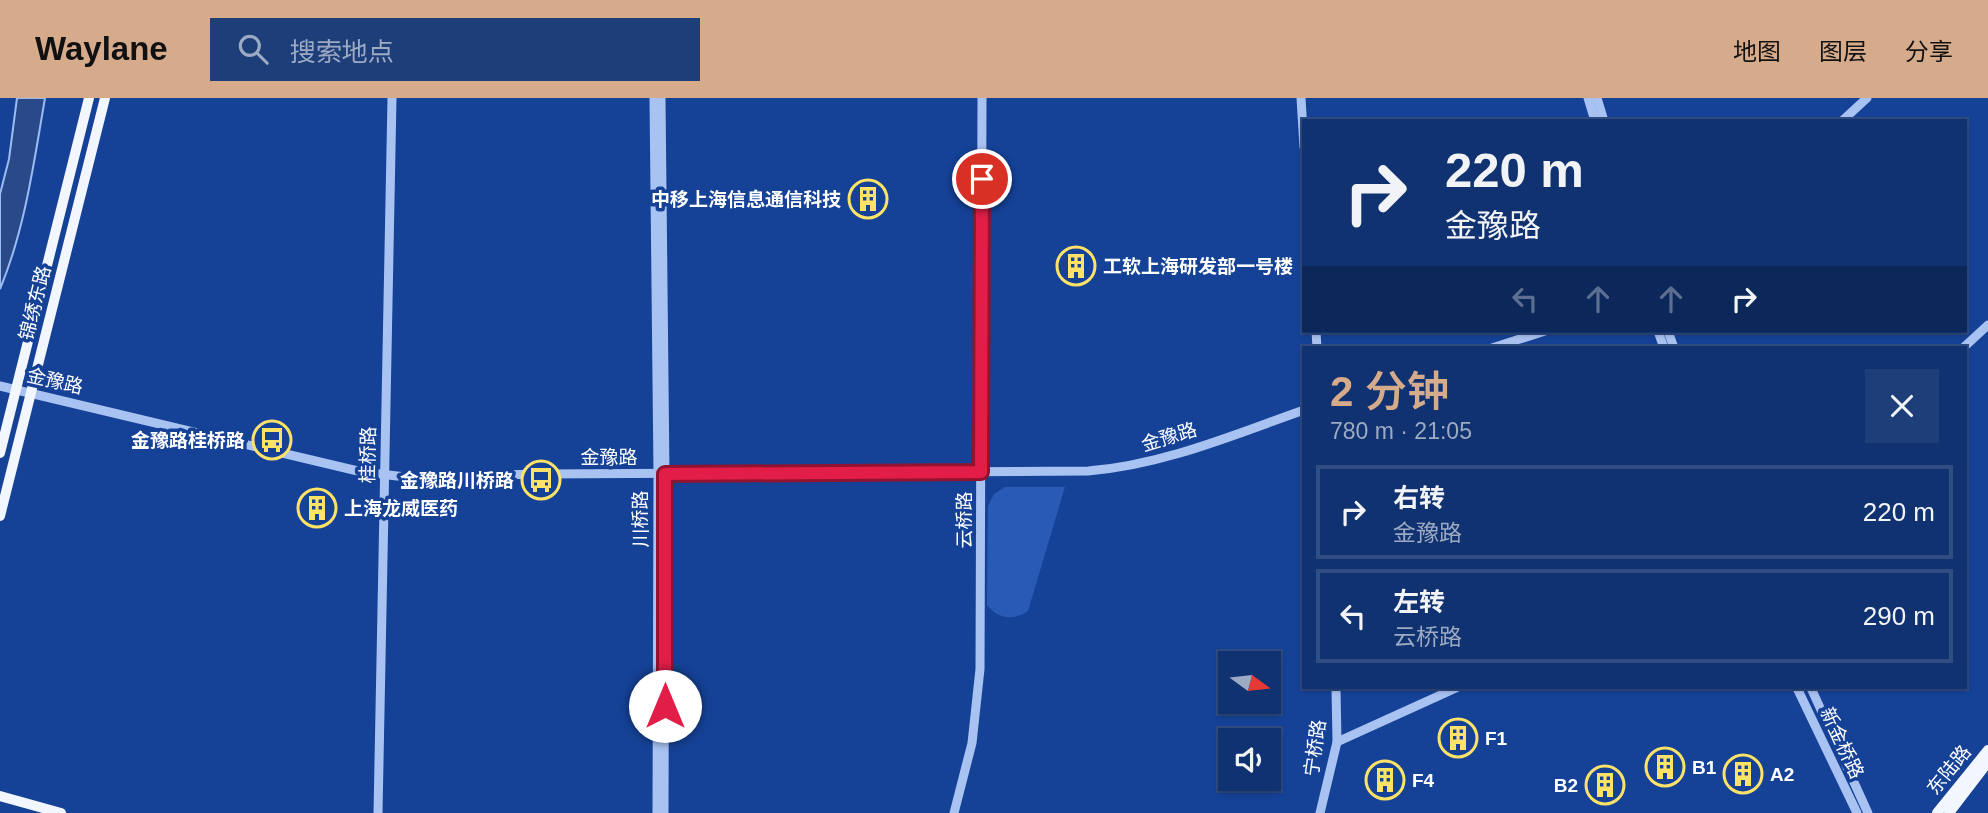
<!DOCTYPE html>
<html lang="zh">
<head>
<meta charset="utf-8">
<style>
	body { margin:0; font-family:Helvetica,"Noto Sans SC",sans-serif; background:#1e3e79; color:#f1f3f6; height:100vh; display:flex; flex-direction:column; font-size:26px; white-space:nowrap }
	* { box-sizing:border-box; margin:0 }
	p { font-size:23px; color:#9caac3 }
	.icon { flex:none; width:38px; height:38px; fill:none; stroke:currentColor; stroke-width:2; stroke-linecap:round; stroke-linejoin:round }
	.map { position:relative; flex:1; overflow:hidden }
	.side { position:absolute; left:1302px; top:248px; width:665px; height:343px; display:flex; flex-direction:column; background:#103271; border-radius:0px; box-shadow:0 2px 5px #0004,0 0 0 2px #304d84 }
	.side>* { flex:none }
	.hud { position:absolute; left:1302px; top:21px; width:665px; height:214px; border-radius:0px; box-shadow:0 2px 5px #0004,0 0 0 2px #304d84; background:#103271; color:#f1f3f6; overflow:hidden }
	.needle { width:46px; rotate:105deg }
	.controls { position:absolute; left:1218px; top:553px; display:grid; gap:14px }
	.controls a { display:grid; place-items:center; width:63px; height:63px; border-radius:0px; background:#103271; box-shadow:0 2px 5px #0004,0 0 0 2px #304d84; font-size:35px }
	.pin { position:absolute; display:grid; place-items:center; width:60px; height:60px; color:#fff; margin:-30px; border:4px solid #fff; border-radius:50%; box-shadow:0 2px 7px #0007 }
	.me { position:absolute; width:77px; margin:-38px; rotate:0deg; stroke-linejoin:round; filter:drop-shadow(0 0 5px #0008) }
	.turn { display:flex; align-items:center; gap:24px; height:147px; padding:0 28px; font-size:32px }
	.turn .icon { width:91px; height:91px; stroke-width:2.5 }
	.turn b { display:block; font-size:49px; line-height:60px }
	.lanes { display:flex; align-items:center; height:66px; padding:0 28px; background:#0003; justify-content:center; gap:35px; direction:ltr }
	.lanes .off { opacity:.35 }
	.round { display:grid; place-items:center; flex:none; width:74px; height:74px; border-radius:0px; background:#1e3e79 }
	.head { display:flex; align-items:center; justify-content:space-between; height:119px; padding:0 28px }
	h1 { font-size:42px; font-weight:600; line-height:52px; color:#d6ab8b }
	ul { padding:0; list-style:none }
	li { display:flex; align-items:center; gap:21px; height:94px; margin:0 14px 10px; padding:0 14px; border:4px solid #304d84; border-radius:0px }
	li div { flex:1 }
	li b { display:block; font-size:26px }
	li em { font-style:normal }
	header { display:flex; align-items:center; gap:42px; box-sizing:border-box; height:98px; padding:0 35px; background:#d6ab8b; color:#111 }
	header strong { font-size:33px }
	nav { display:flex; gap:38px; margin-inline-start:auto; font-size:24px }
	.search { width:490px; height:63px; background:#1e3e79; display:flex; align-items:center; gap:18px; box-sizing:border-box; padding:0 24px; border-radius:0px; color:#9caac3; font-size:26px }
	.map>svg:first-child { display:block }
	.green { fill:#295ab6 }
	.water { fill:#294989; stroke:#9abbf4; stroke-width:2 }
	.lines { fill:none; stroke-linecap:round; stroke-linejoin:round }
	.minor { stroke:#a8c2f2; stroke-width:9 }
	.major { stroke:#f2f6ff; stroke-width:10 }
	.route-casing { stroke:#92132f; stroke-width:18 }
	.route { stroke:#e11d48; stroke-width:12 }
	.labels { text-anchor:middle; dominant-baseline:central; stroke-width:7; stroke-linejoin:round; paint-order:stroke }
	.poi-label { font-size:19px; font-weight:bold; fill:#fff; stroke:#154297; text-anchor:start }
	.street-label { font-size:19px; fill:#fff; stroke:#154297 }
</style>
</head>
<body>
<header>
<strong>Waylane</strong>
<div class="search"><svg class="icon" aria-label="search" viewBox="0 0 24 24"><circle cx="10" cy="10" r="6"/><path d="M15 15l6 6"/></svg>搜索地点</div>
<nav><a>地图</a><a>图层</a><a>分享</a></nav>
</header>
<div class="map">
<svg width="1988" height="715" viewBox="0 0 1988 715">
	<rect width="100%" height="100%" fill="#154297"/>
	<path class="green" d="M1005 389H1065L1028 513C1013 523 998 521 987 507L988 408 994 396Z"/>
	<path class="water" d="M17 0H45C34 64 25 131 0 191V96L9 61Z"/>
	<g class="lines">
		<g class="minor">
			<polyline points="654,0 658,376 657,715"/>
			<polyline points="661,0 665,376 664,715"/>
			<polyline points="1301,0 1304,49"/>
			<polyline points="1588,0 1595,23"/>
			<polyline points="1597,0 1604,23"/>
			<polyline points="1842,23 1867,0"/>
			<polyline points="1316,233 1317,250"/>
			<polyline points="1658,233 1664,250"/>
			<polyline points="1668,233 1674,250"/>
			<polyline points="1492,250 1545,233"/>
			<polyline points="1963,250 1988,227"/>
			<path d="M0 288 362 374 406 379 543 376 1088 373C1163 367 1233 337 1304 312"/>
			<polyline points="1797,590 1857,715"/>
			<polyline points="1811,590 1868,715"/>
			<polyline points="1337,644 1456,590"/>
			<polyline points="378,715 392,0"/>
			<polyline points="954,715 972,645 980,571 982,0"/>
			<polyline points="1320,715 1337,644 1336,590"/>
		</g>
		<g class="major">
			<polyline points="0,355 89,0"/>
			<polyline points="0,418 105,0"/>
			<polyline points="0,698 61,715"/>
			<polyline points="1937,715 1988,652"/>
			<polyline points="1949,715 1988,664"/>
		</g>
	</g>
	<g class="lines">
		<defs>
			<polyline id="route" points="665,608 665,376 981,374 982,81"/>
		</defs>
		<use href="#route" class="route-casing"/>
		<use href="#route" class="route"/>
	</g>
	<defs>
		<symbol id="building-ring" viewBox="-11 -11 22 22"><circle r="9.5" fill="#154297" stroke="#ffe268" stroke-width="1.5"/><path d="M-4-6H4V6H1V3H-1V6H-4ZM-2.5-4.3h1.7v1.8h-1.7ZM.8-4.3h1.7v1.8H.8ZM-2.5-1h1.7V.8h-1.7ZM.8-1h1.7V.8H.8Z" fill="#ffe268"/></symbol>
		<symbol id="bus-ring" viewBox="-11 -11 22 22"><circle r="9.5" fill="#154297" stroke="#ffe268" stroke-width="1.5"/><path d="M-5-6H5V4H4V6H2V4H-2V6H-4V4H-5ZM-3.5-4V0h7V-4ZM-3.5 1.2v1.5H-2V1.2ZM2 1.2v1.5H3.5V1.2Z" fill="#ffe268"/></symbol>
	</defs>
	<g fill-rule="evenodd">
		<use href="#building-ring" x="846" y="79" width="44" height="44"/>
		<use href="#building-ring" x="1054" y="146" width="44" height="44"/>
		<use href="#bus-ring" x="250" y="320" width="44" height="44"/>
		<use href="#bus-ring" x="519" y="360" width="44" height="44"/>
		<use href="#building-ring" x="295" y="388" width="44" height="44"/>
		<use href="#building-ring" x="1436" y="618" width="44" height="44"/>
		<use href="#building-ring" x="1643" y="647" width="44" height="44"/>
		<use href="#building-ring" x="1721" y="654" width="44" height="44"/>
		<use href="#building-ring" x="1363" y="660" width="44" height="44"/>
		<use href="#building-ring" x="1583" y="665" width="44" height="44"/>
	</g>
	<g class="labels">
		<g class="poi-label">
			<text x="841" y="101" text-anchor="end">中移上海信息通信科技</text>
			<text x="1103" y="168">工软上海研发部一号楼</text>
			<text x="245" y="342" text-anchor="end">金豫路桂桥路</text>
			<text x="514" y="382" text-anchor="end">金豫路川桥路</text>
			<text x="344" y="410">上海龙威医药</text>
			<text x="1485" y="640">F1</text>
			<text x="1692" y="669">B1</text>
			<text x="1770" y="676">A2</text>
			<text x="1412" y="682">F4</text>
			<text x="1578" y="687" text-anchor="end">B2</text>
		</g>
		<g class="street-label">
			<text transform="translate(35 205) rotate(-76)">锦绣东路</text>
			<text transform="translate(55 283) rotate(13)">金豫路</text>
			<text transform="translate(1169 339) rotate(-17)">金豫路</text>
			<text transform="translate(368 357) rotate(-89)">桂桥路</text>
			<text x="609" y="359">金豫路</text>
			<text transform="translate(640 421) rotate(-90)">川桥路</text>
			<text transform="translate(964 422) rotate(-90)">云桥路</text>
			<text transform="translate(1842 645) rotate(65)">新金桥路</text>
			<text transform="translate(1315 650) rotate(-82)">宁桥路</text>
			<text transform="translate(1949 672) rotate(-51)">东陆路</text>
		</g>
	</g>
</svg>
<div class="controls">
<a><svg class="needle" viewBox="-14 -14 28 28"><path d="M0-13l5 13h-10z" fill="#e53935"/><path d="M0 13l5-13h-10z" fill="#9caac3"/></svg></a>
<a><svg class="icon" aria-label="sound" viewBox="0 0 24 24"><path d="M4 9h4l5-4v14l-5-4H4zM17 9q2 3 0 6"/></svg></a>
</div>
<div class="pin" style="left:982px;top:81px;background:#d93025"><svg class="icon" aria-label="arrive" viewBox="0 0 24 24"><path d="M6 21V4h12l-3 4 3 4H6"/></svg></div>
<svg class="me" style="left:665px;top:608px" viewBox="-20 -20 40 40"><circle r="19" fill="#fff"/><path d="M0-13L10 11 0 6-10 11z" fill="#e11d48"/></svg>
<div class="hud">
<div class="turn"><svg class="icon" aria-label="right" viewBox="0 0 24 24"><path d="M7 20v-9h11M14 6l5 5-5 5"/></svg><div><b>220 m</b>金豫路</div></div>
<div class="lanes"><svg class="icon off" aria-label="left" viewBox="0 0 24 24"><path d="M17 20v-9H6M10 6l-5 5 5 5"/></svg><svg class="icon off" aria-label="ahead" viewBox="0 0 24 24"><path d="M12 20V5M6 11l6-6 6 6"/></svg><svg class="icon off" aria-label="ahead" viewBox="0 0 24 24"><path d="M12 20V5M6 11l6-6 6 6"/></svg><svg class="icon" aria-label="right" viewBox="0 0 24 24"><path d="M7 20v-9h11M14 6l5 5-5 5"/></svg></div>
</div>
<section class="side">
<div class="head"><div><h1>2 分钟</h1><p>780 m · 21:05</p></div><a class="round"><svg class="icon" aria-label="close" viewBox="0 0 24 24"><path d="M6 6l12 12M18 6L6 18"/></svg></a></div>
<ul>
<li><svg class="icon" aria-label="right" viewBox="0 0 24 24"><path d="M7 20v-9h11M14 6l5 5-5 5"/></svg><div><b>右转</b><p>金豫路</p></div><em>220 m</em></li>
<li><svg class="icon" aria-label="left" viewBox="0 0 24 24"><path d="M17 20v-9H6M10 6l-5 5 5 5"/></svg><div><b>左转</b><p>云桥路</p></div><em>290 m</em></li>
</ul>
</section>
</div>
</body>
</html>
